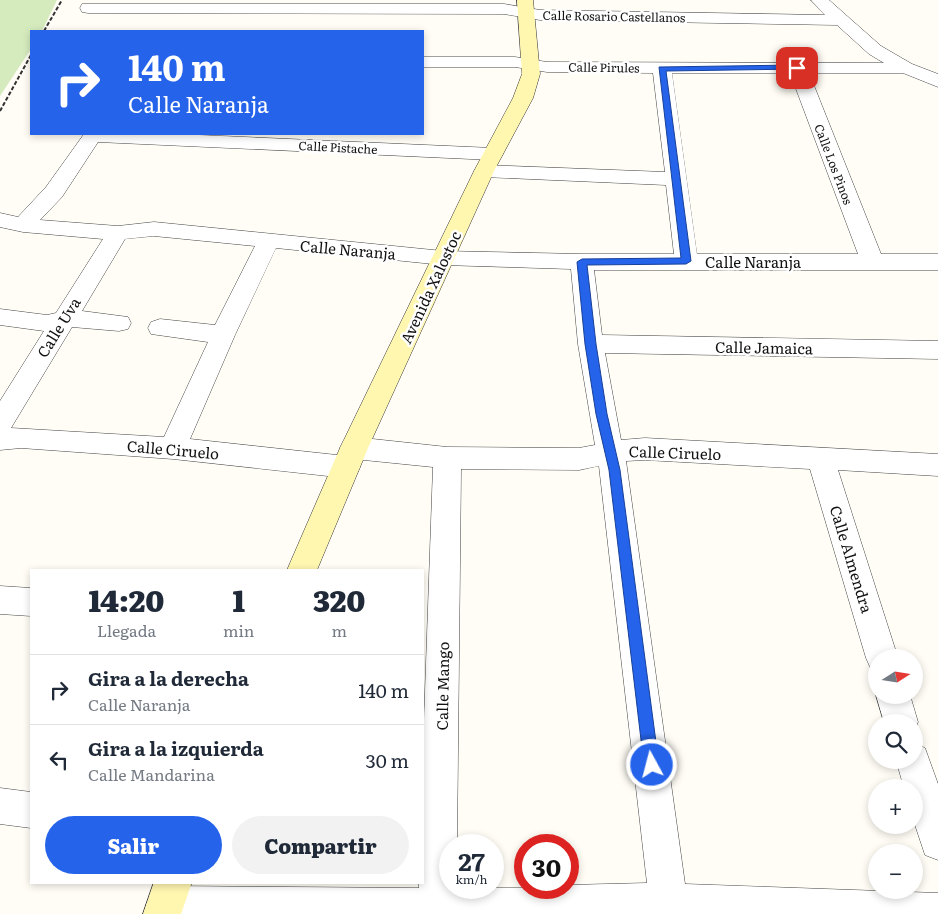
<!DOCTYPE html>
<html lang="es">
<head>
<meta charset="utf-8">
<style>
	body { margin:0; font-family:Literata,serif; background:#f2f2f3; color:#1f2937; height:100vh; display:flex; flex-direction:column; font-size:19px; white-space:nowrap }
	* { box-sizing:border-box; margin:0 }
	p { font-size:16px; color:#747a83 }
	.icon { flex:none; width:28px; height:28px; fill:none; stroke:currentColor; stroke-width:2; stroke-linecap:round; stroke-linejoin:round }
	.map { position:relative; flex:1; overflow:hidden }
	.panel { position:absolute; left:30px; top:569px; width:394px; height:315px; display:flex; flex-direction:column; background:#fff; border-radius:0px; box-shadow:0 2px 8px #0003 }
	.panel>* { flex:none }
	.top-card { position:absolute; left:30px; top:30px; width:394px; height:105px; border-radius:0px; box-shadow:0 2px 8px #0003; background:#2563eb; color:#fff; overflow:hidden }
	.needle { width:32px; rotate:78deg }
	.tools { position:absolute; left:868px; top:649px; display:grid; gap:10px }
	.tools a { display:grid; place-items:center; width:55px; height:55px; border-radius:50%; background:#fff; box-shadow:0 2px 8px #0003; font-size:25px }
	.speed { position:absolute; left:439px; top:834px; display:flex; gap:10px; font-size:25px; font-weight:700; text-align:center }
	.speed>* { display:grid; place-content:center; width:65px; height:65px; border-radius:50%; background:#fff; box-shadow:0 2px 8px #0003; line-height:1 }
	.speed small { font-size:12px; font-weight:400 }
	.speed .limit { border:8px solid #d22; background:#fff; color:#111 }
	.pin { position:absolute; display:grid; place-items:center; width:42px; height:42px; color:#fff; margin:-21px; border-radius:10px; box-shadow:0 2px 8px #0006 }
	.me { position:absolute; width:55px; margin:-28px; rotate:353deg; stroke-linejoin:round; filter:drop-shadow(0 0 4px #0008) }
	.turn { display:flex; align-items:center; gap:18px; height:105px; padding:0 15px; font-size:22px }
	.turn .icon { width:65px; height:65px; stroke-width:2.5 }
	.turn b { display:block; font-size:35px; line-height:42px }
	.eta { display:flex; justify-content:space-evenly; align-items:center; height:85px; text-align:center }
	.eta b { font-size:30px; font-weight:800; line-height:35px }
	.cta { display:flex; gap:10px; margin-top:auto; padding:10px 15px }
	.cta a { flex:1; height:58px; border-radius:30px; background:#2563eb; color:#fff; font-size:20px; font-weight:800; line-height:58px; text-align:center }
	.cta a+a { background:#f2f2f3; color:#1f2937 }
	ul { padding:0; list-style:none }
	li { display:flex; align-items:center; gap:15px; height:70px; padding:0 15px; border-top:1px solid #e0e1e3 }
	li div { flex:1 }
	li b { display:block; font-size:19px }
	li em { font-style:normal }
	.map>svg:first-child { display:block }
	.green { fill:#d5ebbd }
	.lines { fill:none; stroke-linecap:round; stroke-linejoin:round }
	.street-casing { stroke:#444; stroke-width:1 }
	.secondary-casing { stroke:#333; stroke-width:1 }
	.path { stroke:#333; stroke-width:2; stroke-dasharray:4 2; stroke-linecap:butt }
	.street { fill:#fff; fill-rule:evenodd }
	.secondary { fill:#fff6b0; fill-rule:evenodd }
	.route { fill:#2563eb; stroke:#184099 }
	.labels { text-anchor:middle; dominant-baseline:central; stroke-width:5; stroke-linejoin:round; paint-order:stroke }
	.far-street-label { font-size:12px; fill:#111; stroke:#fff }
	.street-label { font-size:15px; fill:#111; stroke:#fff }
</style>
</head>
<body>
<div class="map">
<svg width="938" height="914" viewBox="0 0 938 914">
	<rect width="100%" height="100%" fill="#fffdf5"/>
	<polygon class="green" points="0,0 57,0 42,31 31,31 31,49 0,96"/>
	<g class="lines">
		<defs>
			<g id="street">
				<path d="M811 0H829L881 46 912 64 938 74V87L903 73H809L881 254H938V270H594L602 335 938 341V359L605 353 621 440 645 438 938 454V476L838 470 898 658H876V671L871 669 866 658 810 469 645 460 626 461 685 884 938 893V914H150L146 905 152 892 165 886 419 888V882H422V776L433 467 354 459 360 467 356 475 346 478 173 459 21 448 0 450V401L44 331 0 325V309L47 315 56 313 103 239 23 232 0 227V213L18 217 46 187 84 134H176L493 148 500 150 503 154 500 158 493 160 98 142 62 197 40 220 118 226 154 222 443 251 582 254H674L666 185 484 177 477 175 474 171 477 167 484 165 665 172 653 73 547 72 515 67H422V57H515L547 62 884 63 869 54 837 25 540 20 504 14 88 13 82 12 80 8 82 4H504L540 10 825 15ZM672 73H790L858 254H697ZM154 236 255 246 215 325 160 319 151 322 148 328 151 334 208 342 164 437 11 428 72 327 119 331 128 329 131 323 128 317 82 311 125 239ZM276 248 443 265 571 269 578 344 595 445 579 448 447 447 354 437 344 440 340 448 346 456 190 439 235 335ZM599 466 647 883 568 885V888H450V845H457L461 469 579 470Z"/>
				<polygon points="0,586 31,588 31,616 0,614"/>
				<polygon points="876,695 910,695 918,722 914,732 914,722 884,722"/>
				<polygon points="914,743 925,748 938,784 938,860 925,855 914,822 914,788 904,788 896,760 914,760"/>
				<polygon points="0,788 31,792 31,828 0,824"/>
			</g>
			<g id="secondary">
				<polygon points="517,0 533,0 540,74 533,98 494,171 368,448 317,570 287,570 340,448 474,171 513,98 522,74"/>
				<polygon points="154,882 192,882 181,914 143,914"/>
			</g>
		</defs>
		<use href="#street" class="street-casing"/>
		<use href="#secondary" class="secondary-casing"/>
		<g class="path">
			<polyline points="44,31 62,0"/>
			<polyline points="0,111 31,55"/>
		</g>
		<use href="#street" class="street"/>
		<use href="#secondary" class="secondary"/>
	</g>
	<polygon class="route" points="797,65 800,66 800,69 666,71 691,261 686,264 587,265 596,344 607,414 620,470 659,765 657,770 652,772 646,770 644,765 609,470 596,414 585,344 577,262 582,259 681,258 659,67"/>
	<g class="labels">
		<g class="far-street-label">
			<text transform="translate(614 16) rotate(1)">Calle Rosario Castellanos</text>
			<text transform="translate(604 67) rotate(1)">Calle Pirules</text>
			<text transform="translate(338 147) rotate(3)">Calle Pistache</text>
			<text transform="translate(834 164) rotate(69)">Calle Los Pinos</text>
		</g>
		<g class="street-label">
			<text transform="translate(348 249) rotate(5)">Calle Naranja</text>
			<text x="753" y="261">Calle Naranja</text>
			<text transform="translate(430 287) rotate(-65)">Avenida Xalostoc</text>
			<text transform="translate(58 327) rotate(-58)">Calle Uva</text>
			<text transform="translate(764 347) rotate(1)">Calle Jamaica</text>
			<text transform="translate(173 449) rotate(5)">Calle Ciruelo</text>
			<text transform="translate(675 452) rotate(2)">Calle Ciruelo</text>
			<text transform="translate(852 559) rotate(73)">Calle Almendra</text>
			<text transform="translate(442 686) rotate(-89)">Calle Mango</text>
		</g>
	</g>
</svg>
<div class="tools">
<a><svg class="needle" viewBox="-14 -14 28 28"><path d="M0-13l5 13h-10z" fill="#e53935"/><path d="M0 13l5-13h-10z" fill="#747a83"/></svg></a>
<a><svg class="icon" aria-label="search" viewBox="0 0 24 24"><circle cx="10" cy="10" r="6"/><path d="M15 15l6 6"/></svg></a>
<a>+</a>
<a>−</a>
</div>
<div class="speed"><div>27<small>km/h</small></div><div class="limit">30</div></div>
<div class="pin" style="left:797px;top:68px;background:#d93025"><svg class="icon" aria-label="arrive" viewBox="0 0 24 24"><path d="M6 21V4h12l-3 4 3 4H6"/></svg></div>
<svg class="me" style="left:652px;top:765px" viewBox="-20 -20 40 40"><circle r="17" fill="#2563eb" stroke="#fff" stroke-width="3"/><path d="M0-11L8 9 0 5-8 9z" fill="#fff"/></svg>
<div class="top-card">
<div class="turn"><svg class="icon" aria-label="right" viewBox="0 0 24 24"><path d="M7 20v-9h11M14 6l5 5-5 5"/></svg><div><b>140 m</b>Calle Naranja</div></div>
</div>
<section class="panel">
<div class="eta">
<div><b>14:20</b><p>Llegada</p></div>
<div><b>1</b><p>min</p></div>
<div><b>320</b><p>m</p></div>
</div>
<ul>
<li><svg class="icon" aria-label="right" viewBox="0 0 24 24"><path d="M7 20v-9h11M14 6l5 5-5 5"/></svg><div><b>Gira a la derecha</b><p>Calle Naranja</p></div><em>140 m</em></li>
<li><svg class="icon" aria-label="left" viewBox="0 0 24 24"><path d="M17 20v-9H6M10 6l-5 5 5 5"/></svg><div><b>Gira a la izquierda</b><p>Calle Mandarina</p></div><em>30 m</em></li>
</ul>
<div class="cta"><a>Salir</a><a>Compartir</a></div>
</section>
</div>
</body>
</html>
